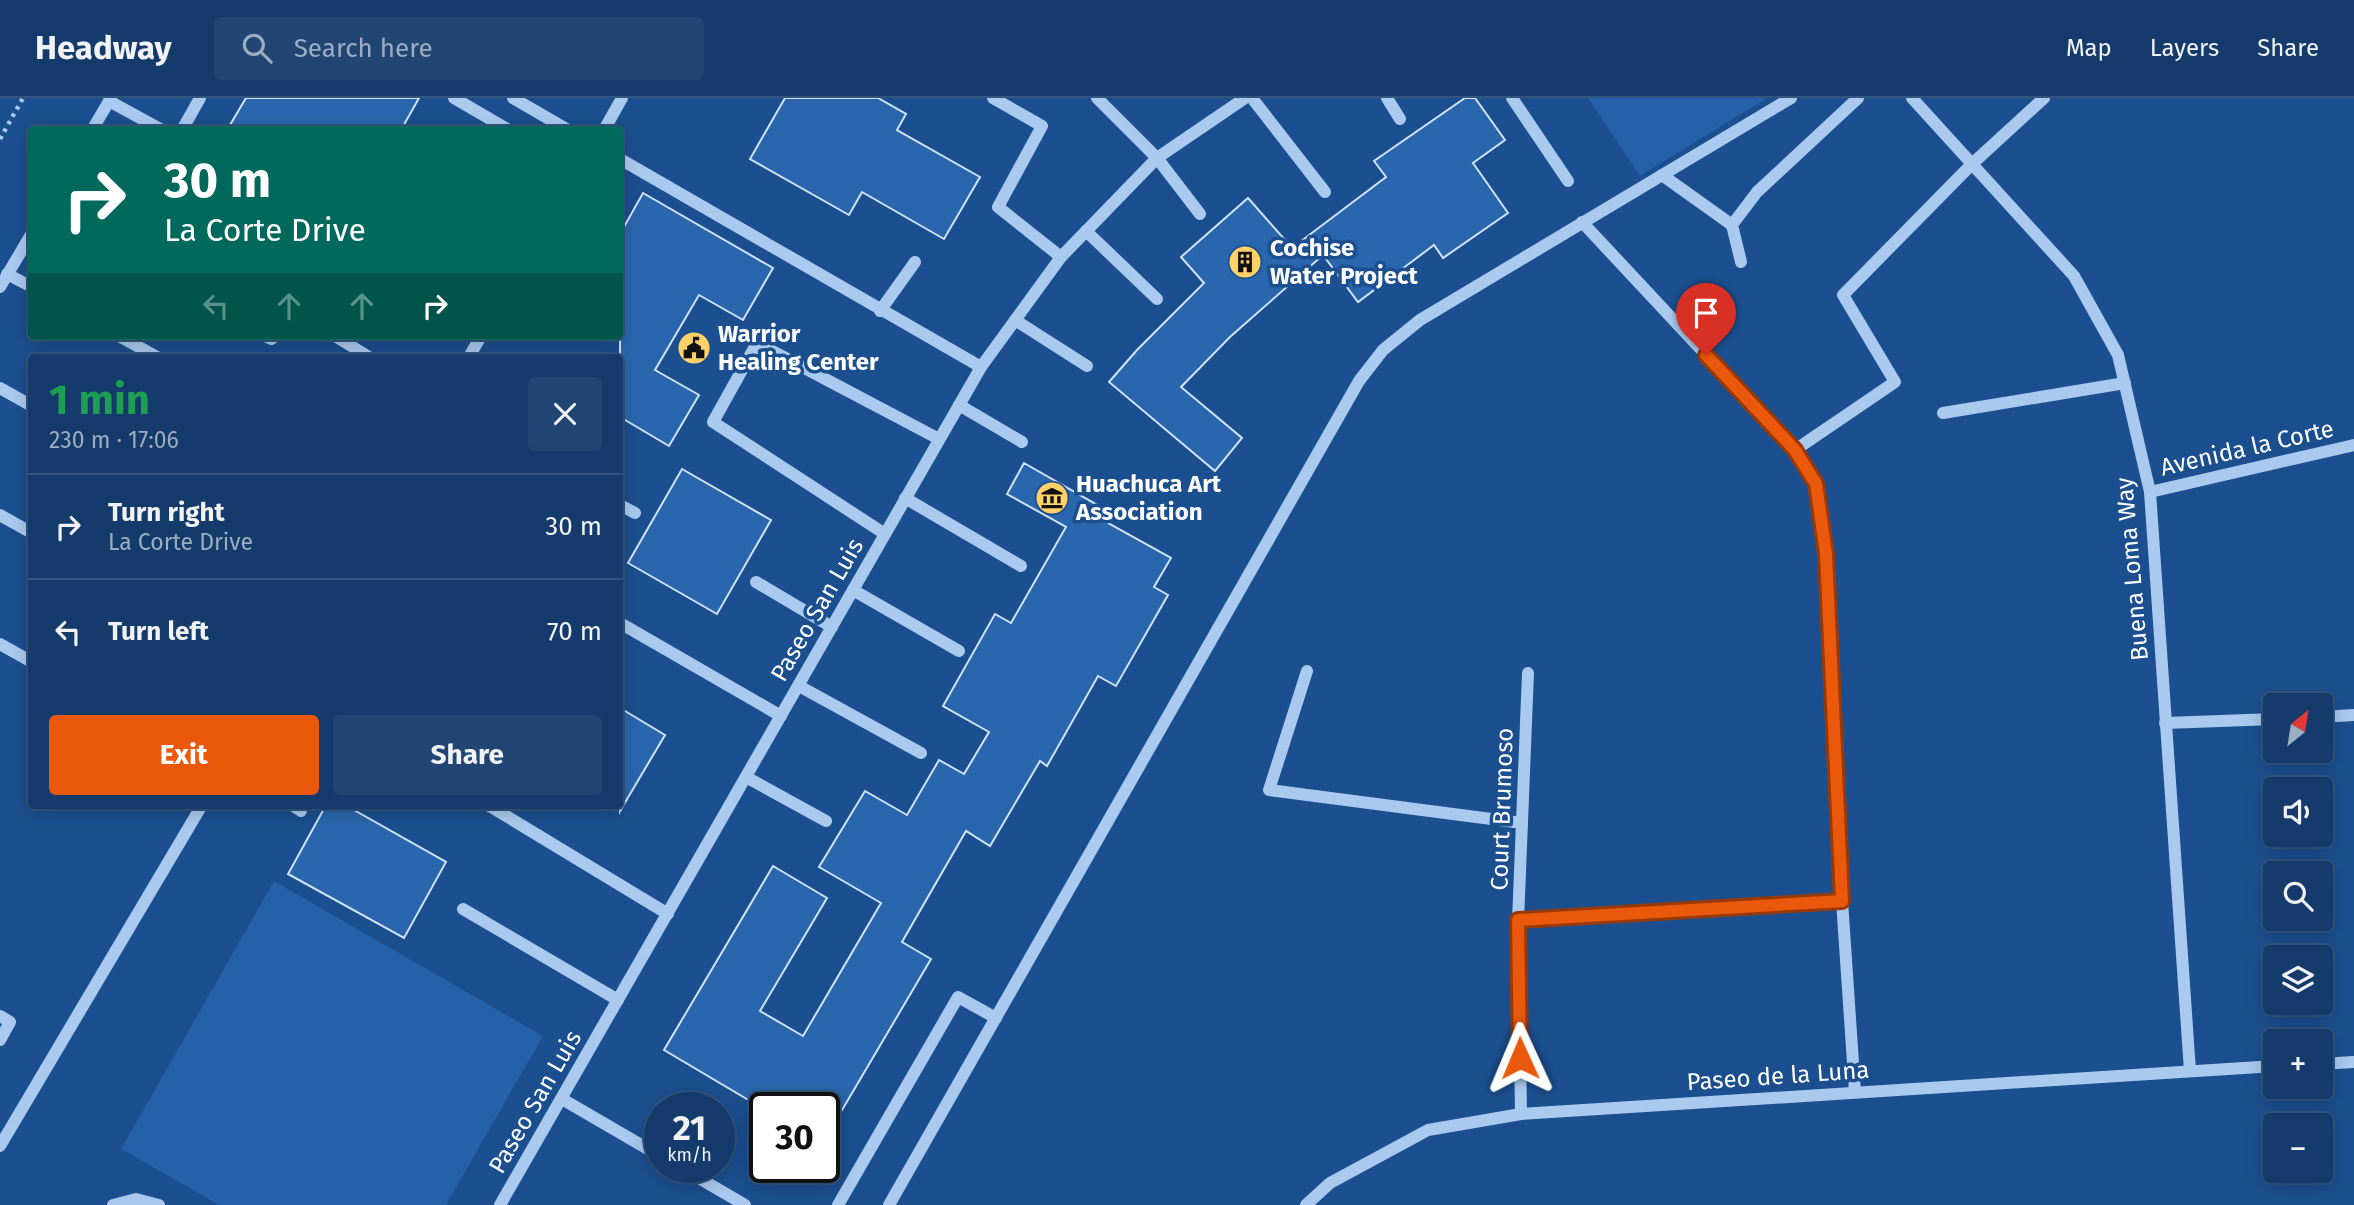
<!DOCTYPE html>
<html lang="en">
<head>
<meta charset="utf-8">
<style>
	body { margin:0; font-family:"Fira Sans",sans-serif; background:#214673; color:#f1f3f6; height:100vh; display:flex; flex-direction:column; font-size:26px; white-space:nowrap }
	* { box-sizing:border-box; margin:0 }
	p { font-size:23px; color:#9dadc1 }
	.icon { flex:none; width:38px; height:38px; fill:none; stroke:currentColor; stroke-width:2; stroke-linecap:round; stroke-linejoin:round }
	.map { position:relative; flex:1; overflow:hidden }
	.sheet { position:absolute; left:28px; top:256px; width:595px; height:455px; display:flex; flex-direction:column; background:#143b6b; border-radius:7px; box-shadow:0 4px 18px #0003,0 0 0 2px #33557e }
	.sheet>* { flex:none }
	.banner { position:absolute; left:28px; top:28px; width:595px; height:214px; border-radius:7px; box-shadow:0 4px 18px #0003,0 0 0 2px #33557e; background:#00695c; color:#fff; overflow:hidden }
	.needle { width:46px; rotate:30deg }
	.buttons { position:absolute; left:2263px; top:595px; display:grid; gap:14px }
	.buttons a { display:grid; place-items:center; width:70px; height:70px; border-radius:7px; background:#143b6b; box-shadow:0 4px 18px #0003,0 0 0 2px #33557e; font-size:35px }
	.speed { position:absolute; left:644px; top:994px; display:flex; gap:14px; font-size:35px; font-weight:700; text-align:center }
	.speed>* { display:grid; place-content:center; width:91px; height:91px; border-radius:50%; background:#143b6b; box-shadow:0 4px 18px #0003,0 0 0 2px #33557e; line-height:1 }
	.speed small { font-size:18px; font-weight:400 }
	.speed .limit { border:4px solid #111; border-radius:10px; background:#fff; color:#111 }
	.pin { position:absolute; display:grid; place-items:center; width:60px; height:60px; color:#fff; margin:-72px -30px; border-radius:50% 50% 50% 0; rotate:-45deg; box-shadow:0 0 7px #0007 }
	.pin .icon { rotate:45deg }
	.me { position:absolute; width:77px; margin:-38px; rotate:359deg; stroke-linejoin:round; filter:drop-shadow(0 0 5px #0008) }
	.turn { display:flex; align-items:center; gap:24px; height:147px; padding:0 21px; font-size:32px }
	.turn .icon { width:91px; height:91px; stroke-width:2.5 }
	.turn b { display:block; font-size:49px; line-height:60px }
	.lanes { display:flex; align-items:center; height:66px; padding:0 21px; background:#0003; justify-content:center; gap:35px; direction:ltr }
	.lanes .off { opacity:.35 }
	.round { display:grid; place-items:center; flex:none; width:74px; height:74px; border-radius:7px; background:#214673 }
	.headline { display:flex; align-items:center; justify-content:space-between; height:119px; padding:0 21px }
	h1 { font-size:42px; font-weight:700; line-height:52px; color:#1e9e55 }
	.action { display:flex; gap:14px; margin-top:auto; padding:14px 21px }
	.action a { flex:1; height:80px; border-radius:7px; background:#ea580c; color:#fff; font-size:28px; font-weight:700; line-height:80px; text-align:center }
	.action a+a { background:#214673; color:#f1f3f6 }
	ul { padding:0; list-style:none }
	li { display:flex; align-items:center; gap:21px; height:105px; padding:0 21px; border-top:2px solid #33557e }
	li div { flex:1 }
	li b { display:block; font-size:26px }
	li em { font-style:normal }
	header { display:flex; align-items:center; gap:42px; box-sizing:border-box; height:98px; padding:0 35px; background:#143b6b; border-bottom:2px solid #33557e }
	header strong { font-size:33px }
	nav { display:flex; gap:38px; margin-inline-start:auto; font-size:24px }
	.search { width:490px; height:63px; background:#214673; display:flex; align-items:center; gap:18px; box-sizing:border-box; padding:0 24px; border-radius:7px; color:#9dadc1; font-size:26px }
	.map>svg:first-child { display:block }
	.green { fill:#2461a8 }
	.building { fill:#2a66ad; stroke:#cfe3fa; stroke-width:2 }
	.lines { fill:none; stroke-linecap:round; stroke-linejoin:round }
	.path { stroke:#a9c9ee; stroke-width:4.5; stroke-dasharray:3.5 5; stroke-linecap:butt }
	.minor { stroke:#a9c9ee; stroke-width:12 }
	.route-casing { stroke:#983908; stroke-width:18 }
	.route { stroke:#ea580c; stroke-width:12 }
	.labels { text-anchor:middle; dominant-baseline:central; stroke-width:7; stroke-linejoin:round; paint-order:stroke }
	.poi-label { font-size:24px; font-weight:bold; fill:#fff; stroke:#1b4f8f; text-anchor:start }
	.street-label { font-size:24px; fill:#fff; stroke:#1b4f8f }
</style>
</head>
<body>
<header>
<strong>Headway</strong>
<div class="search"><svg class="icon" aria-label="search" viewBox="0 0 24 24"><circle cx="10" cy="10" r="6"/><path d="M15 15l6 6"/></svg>Search here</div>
<nav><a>Map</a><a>Layers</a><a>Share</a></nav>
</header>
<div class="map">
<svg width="2354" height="1107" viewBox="0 0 2354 1107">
	<rect width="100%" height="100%" fill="#1b4f8f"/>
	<g class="green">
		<polygon points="1588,0 1767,0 1640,78"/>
		<polygon points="274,783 543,938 446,1107 219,1107 121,1051"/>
	</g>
	<g class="building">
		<polygon points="246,0 419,0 401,32 227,32"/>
		<polygon points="785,0 878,0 906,16 897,32 980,79 944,141 862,94 849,117 750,61"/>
		<polygon points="1465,0 1475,0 1505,42 1473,65 1508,115 1443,160 1434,147 1358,204 1323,157 1230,239 1181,289 1242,340 1215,373 1109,284 1137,252 1204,185 1181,159 1248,100 1292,150 1386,79 1374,63"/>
		<polygon points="643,95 773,170 743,222 699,197 655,272 699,297 669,348 620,319 620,136"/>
		<polygon points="1024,365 1106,412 1101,421 1171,460 1154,489 1168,497 1116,588 1098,578 1047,668 1040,663 990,748 966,733 902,844 931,861 835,1024 824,1018 824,1010 811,1010 787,995 778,1010 762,1010 664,952 773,768 827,800 760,913 803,938 881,805 819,769 865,693 907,717 939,662 964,676 989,634 943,608 995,516 1011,525 1066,429 1007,396"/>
		<polygon points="682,371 771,422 717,516 628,465"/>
		<polygon points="620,610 665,637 620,713"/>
		<polygon points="326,707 345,707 446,764 404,840 288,776"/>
	</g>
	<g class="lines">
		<polyline class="path" points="0,41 23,0"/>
		<g class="minor">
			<polyline points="454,0 509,32"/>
			<polyline points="513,0 568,32"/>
			<polyline points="993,0 1042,28 998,109 1061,159"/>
			<polyline points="1097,0 1157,60 1200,116"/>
			<polyline points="1252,0 1325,94"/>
			<polyline points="1387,0 1400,21"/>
			<polyline points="1512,0 1568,83"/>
			<polyline points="1912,0 2074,178 2118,257 2150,394 2190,973"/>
			<polyline points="109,3 162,32"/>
			<polyline points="92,32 111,0"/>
			<polyline points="182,32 200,0"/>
			<polyline points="604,32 622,0"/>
			<polyline points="620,61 981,269"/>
			<polyline points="1662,77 1732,127"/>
			<polyline points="1582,124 1795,352 1816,386 1826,456 1842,803 1855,994"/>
			<polyline points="1086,133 1157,201"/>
			<polyline points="1741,164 1732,127 1757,94 1858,0"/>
			<polyline points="7,176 32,189"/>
			<polyline points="0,189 32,135"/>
			<polyline points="880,213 915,164"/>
			<polyline points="1015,222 1087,268"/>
			<polyline points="119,238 157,259"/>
			<polyline points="265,238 271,241 276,238"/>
			<polyline points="335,238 369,259"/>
			<polyline points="469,259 481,238"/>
			<polyline points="0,290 32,308"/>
			<polyline points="959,307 1022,344"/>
			<polyline points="1943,315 2125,285"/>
			<polyline points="1795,352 1895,284 1843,197 1972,66 2044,0"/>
			<polyline points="2150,394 2354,347"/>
			<polyline points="905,400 1021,468"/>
			<polyline points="620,407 635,415"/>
			<polyline points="0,417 32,435"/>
			<polyline points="885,436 713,324 757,245 939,341"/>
			<polyline points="756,484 832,529"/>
			<polyline points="853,492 959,553"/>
			<polyline points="620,525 781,618"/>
			<polyline points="0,546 32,564"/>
			<polyline points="1307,573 1269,692 1522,725"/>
			<polyline points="799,588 921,655"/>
			<polyline points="2320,619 2354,617"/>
			<polyline points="2165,625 2275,621"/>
			<polyline points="746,679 826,723"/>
			<polyline points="292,707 301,713"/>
			<polyline points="488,707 668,816"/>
			<polyline points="463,811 618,902"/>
			<polyline points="1518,823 1842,803"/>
			<polyline points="0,918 10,924 0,942"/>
			<polyline points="2320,966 2354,964"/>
			<polyline points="562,1001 660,1058"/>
			<polyline points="1521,1016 1518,823 1528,575"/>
			<polyline points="0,1048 202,707"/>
			<polyline points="680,1069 745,1107"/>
			<polyline points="113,1107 136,1101 159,1107"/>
			<polyline points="500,1107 981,269 1061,159 1157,60 1245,0"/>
			<polyline points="838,1107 958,899 996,920"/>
			<polyline points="889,1107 1359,283 1383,252 1420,222 1791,0"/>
			<polyline points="1306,1107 1330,1085 1428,1032 1521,1016 2275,968"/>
		</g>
	</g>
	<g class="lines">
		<defs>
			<polyline id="route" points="1520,960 1518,822 1842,803 1826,456 1816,386 1795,352 1706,257"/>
		</defs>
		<use href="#route" class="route-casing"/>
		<use href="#route" class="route"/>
	</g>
	<defs>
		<symbol id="building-disc" viewBox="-11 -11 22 22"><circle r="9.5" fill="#ffd166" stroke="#1b4f8f"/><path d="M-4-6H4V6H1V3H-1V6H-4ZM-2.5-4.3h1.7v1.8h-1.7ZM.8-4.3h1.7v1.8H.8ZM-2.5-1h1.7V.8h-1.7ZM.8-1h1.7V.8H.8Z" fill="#111"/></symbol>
		<symbol id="civic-disc" viewBox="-11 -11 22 22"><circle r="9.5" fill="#ffd166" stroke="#1b4f8f"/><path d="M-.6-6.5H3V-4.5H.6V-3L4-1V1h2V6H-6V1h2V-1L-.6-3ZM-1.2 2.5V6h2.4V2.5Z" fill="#111"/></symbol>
		<symbol id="museum-disc" viewBox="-11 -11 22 22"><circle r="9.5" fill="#ffd166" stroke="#1b4f8f"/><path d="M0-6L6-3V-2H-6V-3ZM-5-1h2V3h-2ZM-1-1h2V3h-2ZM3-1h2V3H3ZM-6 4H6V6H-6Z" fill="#111"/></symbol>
	</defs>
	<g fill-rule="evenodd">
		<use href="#building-disc" x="1226" y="145" width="38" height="38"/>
		<use href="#civic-disc" x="675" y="231" width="38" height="38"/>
		<use href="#museum-disc" x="1033" y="381" width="38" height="38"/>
	</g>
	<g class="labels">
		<g class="poi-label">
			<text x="1270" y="150">Cochise<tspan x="1270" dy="28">Water Project</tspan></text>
			<text x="718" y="236">Warrior<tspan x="718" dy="28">Healing Center</tspan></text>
			<text x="1076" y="386">Huachuca Art<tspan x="1076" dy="28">Association</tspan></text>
		</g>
		<g class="street-label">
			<text transform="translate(2247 350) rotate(-13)">Avenida la Corte</text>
			<text transform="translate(2132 471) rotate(-95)">Buena Loma Way</text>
			<text transform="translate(817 512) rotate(-60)">Paseo San Luis</text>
			<text transform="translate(1502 711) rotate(-88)">Court Brumoso</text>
			<text transform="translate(1778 978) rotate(-4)">Paseo de la Luna</text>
			<text transform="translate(535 1004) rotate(-60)">Paseo San Luis</text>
		</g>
	</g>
</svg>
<div class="buttons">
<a><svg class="needle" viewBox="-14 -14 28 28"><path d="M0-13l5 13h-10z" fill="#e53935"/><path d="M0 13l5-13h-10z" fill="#9dadc1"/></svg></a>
<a><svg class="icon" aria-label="sound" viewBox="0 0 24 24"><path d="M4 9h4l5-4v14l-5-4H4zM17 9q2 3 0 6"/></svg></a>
<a><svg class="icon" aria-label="search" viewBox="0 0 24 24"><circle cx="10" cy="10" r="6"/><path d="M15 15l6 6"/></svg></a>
<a><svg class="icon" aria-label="layers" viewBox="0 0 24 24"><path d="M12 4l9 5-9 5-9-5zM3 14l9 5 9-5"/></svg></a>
<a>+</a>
<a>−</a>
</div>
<div class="speed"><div>21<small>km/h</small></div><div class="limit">30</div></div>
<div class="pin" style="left:1706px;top:257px;background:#d93025"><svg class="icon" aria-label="arrive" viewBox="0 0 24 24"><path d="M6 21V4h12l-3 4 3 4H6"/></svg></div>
<svg class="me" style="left:1520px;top:960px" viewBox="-20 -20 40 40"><path d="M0-17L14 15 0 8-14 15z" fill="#ea580c" stroke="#fff" stroke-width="4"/></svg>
<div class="banner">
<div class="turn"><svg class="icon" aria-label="right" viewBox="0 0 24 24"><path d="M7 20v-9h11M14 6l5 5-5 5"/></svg><div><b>30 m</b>La Corte Drive</div></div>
<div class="lanes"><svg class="icon off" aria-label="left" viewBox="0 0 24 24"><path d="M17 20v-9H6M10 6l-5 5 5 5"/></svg><svg class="icon off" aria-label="ahead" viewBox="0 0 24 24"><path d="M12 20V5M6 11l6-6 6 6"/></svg><svg class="icon off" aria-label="ahead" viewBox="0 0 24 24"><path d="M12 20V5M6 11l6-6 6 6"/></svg><svg class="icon" aria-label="right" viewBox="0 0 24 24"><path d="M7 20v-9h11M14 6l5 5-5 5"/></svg></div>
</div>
<section class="sheet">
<div class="headline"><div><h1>1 min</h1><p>230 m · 17:06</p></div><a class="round"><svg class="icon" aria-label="close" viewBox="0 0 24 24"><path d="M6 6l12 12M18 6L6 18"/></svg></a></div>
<ul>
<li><svg class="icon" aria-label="right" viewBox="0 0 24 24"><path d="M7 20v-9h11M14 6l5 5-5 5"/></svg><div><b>Turn right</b><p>La Corte Drive</p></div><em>30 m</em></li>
<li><svg class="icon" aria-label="left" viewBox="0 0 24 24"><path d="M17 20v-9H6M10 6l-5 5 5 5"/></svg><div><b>Turn left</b></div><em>70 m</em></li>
</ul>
<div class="action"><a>Exit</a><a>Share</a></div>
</section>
</div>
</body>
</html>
